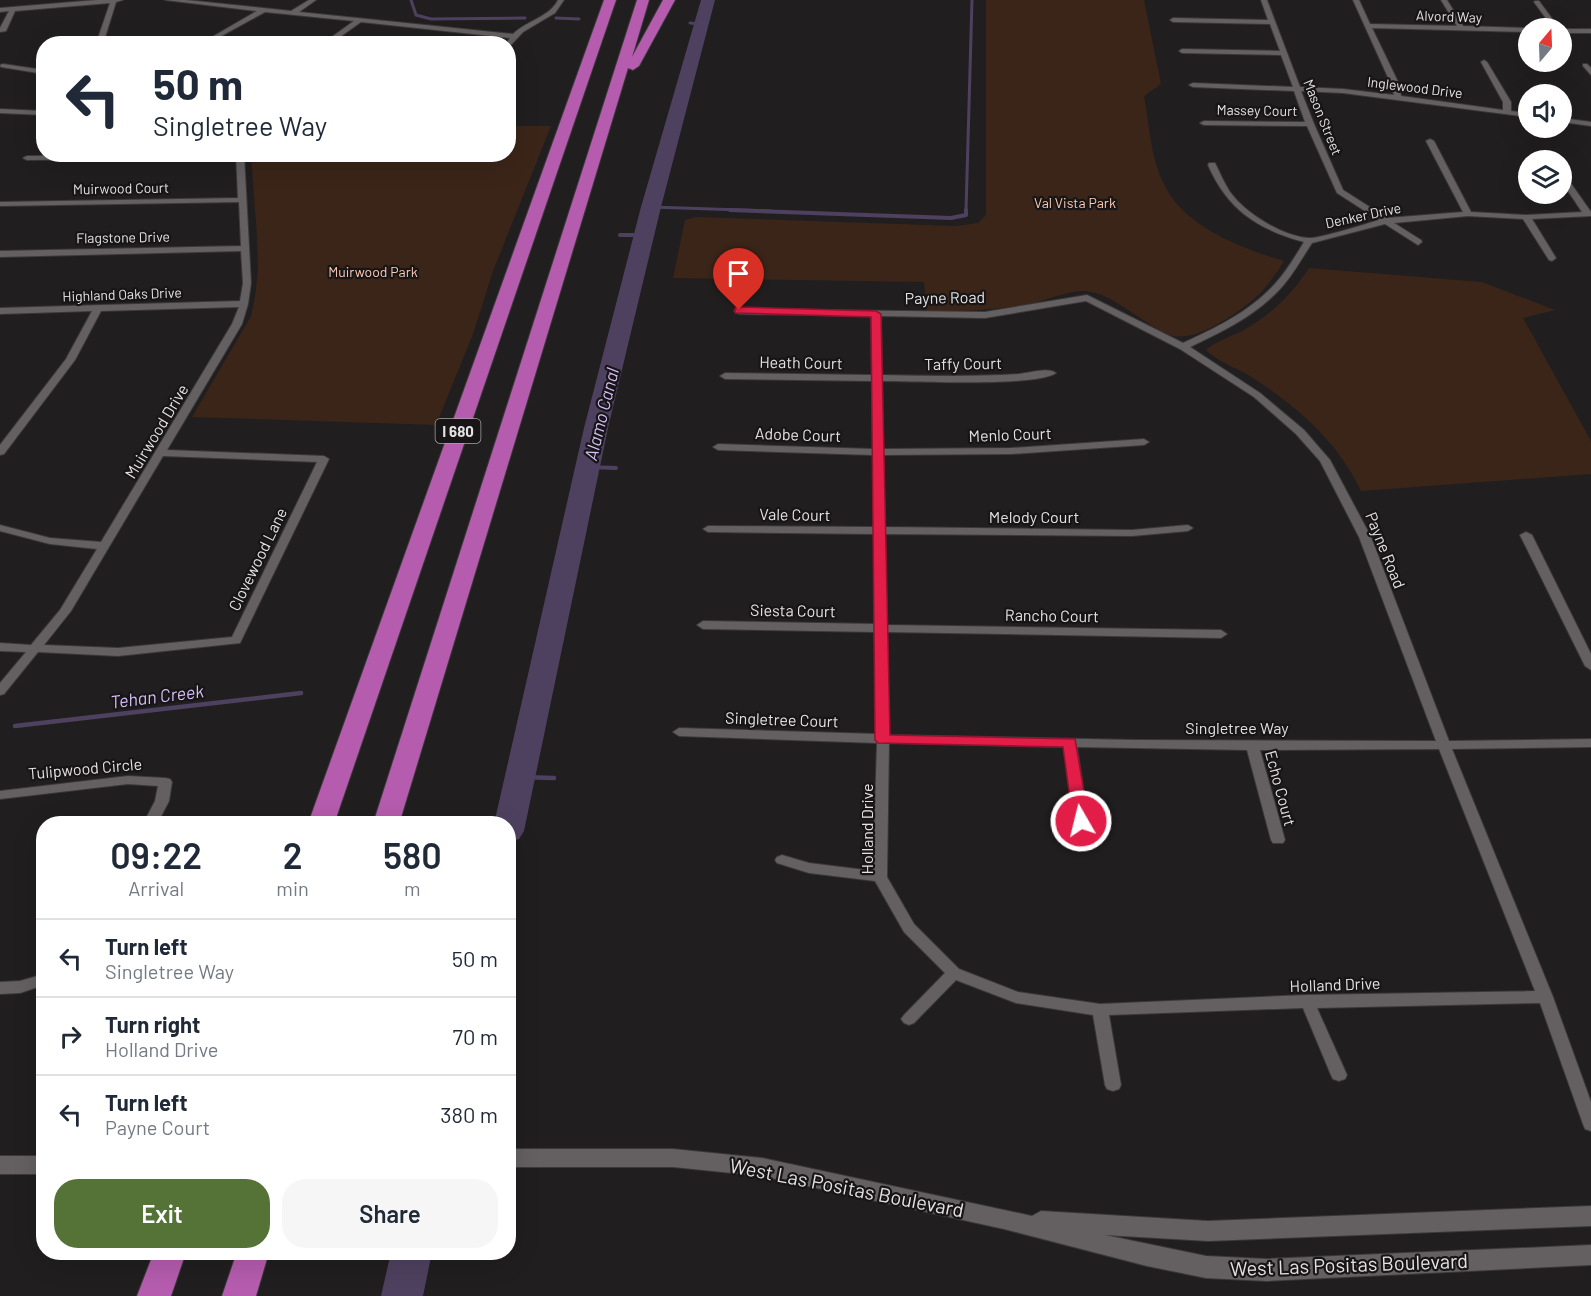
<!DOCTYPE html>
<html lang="en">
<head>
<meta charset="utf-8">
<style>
	body { margin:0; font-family:Barlow,sans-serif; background:#f6f6f7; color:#1f2937; height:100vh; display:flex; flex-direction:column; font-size:22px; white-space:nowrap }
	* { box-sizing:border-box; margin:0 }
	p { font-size:20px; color:#747a83 }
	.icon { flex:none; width:33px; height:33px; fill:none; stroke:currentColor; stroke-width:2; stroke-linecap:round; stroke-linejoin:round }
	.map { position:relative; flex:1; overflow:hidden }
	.side { position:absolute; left:36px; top:816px; width:480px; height:444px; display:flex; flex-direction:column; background:#fff; border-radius:24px; box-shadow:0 6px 24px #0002 }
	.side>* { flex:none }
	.banner { position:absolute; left:36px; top:36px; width:480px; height:126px; border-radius:24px; box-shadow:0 6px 24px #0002; background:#fff; color:#1f2937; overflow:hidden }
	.needle { width:39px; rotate:19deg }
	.fabs { position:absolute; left:1518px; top:18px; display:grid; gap:12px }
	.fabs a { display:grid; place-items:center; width:54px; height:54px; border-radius:50%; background:#fff; box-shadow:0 6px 24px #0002; font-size:30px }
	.pin { position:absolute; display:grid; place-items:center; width:51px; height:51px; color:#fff; margin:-62px -26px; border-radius:50% 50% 50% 0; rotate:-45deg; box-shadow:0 0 6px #0007 }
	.pin .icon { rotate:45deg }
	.me { position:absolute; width:66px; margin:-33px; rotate:352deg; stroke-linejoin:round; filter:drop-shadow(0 0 4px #0008) }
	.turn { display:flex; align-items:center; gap:21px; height:126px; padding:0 18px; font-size:27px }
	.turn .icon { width:78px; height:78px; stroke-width:2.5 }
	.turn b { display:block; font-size:42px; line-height:51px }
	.eta { display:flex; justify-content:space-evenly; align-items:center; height:102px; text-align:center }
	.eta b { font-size:36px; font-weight:600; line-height:42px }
	.cta { display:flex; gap:12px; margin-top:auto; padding:12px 18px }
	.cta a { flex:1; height:69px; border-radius:24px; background:#557237; color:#fff; font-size:24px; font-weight:600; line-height:69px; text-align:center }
	.cta a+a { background:#f6f6f7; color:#1f2937 }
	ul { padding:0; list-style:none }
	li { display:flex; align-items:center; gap:18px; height:78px; padding:0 18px; border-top:2px solid #e0e1e3 }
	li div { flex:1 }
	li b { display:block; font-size:22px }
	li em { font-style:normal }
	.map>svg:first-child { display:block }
	.green { fill:#3b2519 }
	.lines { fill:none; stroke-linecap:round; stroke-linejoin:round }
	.stream-far2 { stroke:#4e415f; stroke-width:3 }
	.stream-far1 { stroke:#4e415f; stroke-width:4 }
	.stream { stroke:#4e415f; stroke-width:4.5 }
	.river { fill:#4e415f; fill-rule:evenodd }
	.minor-casing { stroke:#3a3839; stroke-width:2 }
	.secondary-casing { stroke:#3a3839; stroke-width:2 }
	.motorway-casing { stroke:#3a3839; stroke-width:2 }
	.minor { fill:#646061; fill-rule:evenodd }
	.secondary { fill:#646061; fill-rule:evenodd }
	.motorway { fill:#b55cae; fill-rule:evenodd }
	.route { fill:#e11d48; stroke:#92132f; stroke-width:1.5 }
	.labels { text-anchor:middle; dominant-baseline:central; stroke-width:4.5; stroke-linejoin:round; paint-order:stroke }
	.far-street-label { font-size:14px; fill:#e3e1e2; stroke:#171516 }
	.far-park-label { font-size:14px; fill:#fdcbb2; stroke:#171516 }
	.shield { fill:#171516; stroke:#a6a4a5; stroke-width:1.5 }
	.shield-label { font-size:15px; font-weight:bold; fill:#e3e1e2 }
	.street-label { font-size:16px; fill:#e3e1e2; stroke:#171516 }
	.water-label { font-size:18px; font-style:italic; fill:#d4bcf5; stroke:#171516 }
	.near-street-label { font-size:20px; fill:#e3e1e2; stroke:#171516 }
</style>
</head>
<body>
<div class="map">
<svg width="1591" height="1296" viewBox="0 0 1591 1296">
	<rect width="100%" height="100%" fill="#211e1f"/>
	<g class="green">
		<path d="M986 0H1144L1161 84 1144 96C1149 124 1151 157 1163 182 1183 227 1241 248 1284 261 1276 274 1267 287 1256 297 1238 313 1194 344 1170 335 1142 324 1114 293 1085 291 1066 290 1047 301 1028 304 994 310 961 311 927 311L924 282 673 278 685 220 696 217 956 226 978 223 986 215Z"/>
		<polygon points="509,126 551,126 493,271 473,334 436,425 192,417 251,316 255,297 258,270 257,235 251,155 508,154"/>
		<path d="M1309 268 1482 282 1555 310 1523 318 1591 441V474L1361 491C1337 440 1296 406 1250 376 1236 368 1217 361 1206 350 1214 342 1233 336 1244 330 1271 315 1292 294 1309 268Z"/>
	</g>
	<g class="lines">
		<g class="stream-far2">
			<polyline points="411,0 416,15 431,19 525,18"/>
			<polyline points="556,18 579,19"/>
			<polyline points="690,23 701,24"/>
			<polyline points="651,207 771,211"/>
			<polyline points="966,211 972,0"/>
		</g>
		<g class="stream-far1">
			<polyline points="730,210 951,218 966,215 966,210"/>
			<polyline points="620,235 644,235"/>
			<polyline points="588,467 616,468"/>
		</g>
		<g class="stream">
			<polyline points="15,726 301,693"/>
			<polyline points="521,777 554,778"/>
		</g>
		<g class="river">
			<polygon points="701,0 715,0 661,207 608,428 524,831 519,839 508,842 508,824 494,824 584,428 641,207"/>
			<polygon points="391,1252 432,1252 423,1296 381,1296"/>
		</g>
		<defs>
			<g id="minor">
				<polygon points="97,0 123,0 116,2 103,44 96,44 110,3 15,11 6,31 0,32 0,28 9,11 0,12 0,8"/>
				<path d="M165 0H186L291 11 309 0H316L299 12 513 34C526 21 550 17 558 0H564L555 13 523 32 508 48V44H506L510 38 361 22 330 44H322L354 21 265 12 214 40 212 39V37L257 11Z"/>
				<path d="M1261 0H1267L1300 87 1343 89 1394 95 1391 84 1353 0H1359L1370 24 1457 26 1441 0H1447L1463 26 1530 28 1528 32 1372 28 1399 84 1401 96 1503 110V102L1481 62 1484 60 1487 62 1511 102V111L1528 113V117L1343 93 1301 91 1314 124 1343 190 1387 218 1463 212 1426 141 1430 139 1434 141 1471 212 1526 215 1582 212 1562 182V175H1565L1591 212V216L1532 219 1556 258 1552 261 1549 260 1523 219 1468 216 1394 223 1421 240 1422 242 1418 245 1385 224 1312 243C1302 258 1293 275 1280 289 1255 316 1222 332 1190 347L1260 393 1304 430 1330 460 1371 537 1449 741 1591 739V747L1452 749 1553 997 1591 1102V1131L1585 1129 1583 1124 1540 1003 1317 1008 1347 1075 1345 1079 1339 1081 1333 1079 1331 1075 1303 1008 1109 1015 1121 1085 1119 1089 1113 1091 1107 1089 1105 1085 1093 1015 1016 1003 956 980 914 1023 909 1025 904 1023 901 1019 904 1015 945 973 904 932 875 881 809 873 777 863 775 860 777 857 782 855 809 863 873 871 877 743 679 736 673 732 679 728 877 734 875 632 703 629 697 625 703 621 875 624 874 534 708 532 703 529 708 526 874 527 873 455 718 450 713 447 718 444 873 449 872 381 725 379 720 376 725 373 872 375 871 316 739 314 734 311 736 309 985 312 1087 295 1183 343C1216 328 1249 312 1274 285 1286 272 1295 257 1304 242 1257 229 1228 210 1208 165L1209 163H1215C1220 173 1224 183 1230 192 1245 213 1282 236 1308 238 1319 239 1365 224 1379 220L1337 193 1307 126 1204 125 1200 123 1204 121 1305 122 1294 91 1193 87 1189 85 1193 83 1293 87 1281 55 1182 53 1179 51 1182 49 1280 51 1270 24 1173 22 1170 20 1173 18 1268 20ZM1086 301 1180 349 1254 397 1296 434 1320 461 1359 537 1436 741 1135 740 889 735 887 632 1221 638 1227 634 1221 630 887 625 885 534 1132 536 1188 531 1193 528 1188 525 1132 530 885 527 883 455 1011 454 1144 445 1149 442 1144 439 1011 448 883 449 882 381C912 381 1037 387 1056 373 1047 367 1030 373 1019 374 974 377 928 376 882 375L881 316 985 318ZM889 743 1064 747 1077 840 1079 843H1089L1091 840 1077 747 1247 750 1271 840 1273 843H1283L1285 840 1260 750 1439 749 1535 991 1307 995 1100 1004 1018 992 959 969 914 924 887 877Z"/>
				<polygon points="1535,1 1539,1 1559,28 1553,28 1534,2"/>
				<rect x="1562" y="29" width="29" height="4"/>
				<polygon points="3,64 44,70 44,74 1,67 0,65"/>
				<polygon points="1583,64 1587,64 1591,68 1591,75 1583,66"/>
				<polygon points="0,109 44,111 44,115 0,113"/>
				<polygon points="1562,118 1591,122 1591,126 1562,122"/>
				<polygon points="182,154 160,159 27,160 23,158 27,156"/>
				<path d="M236 154H244L251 283 248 304 242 324 167 450 324 456 329 459 240 643 118 656 38 652 4 694 0 695V683L26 652 0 651V643L31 645 60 610 97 549 50 544 0 531V525L50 538 101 542 232 324 239 307 101 311 75 360 4 454 0 455V445L66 359 92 311 0 314V308L240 301 243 283 241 251 0 257V251L241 246 239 202 0 206V202L238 198ZM163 456 317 462 232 637 118 648 44 645 71 611Z"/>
				<polygon points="1546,156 1552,156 1555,160 1547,160"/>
				<polygon points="1526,532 1532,535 1591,654 1591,670 1585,666 1520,535"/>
				<polygon points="128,776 165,778 170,779 172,782 169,801 157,824 143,824 155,801 158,786 128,784 0,799 0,791"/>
				<polygon points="44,974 44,985 20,993 0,994 0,982 20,981"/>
			</g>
			<g id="secondary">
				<polygon points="508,1149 673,1149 762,1158 1032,1216 1041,1211 1208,1221 1591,1206 1591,1226 1208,1241 1105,1235 1206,1256 1267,1259 1591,1245 1591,1265 1267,1281 1206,1278 1147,1266 1004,1229 762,1176 673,1167 508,1167"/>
				<rect x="0" y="1156" width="44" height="18"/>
			</g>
			<g id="motorway">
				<polygon points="604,0 616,0 334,824 308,824"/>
				<polygon points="637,0 649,0 632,57 663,0 675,0 639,66 633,70 628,68 399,824 373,824"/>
				<polygon points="154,1252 186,1252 171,1296 137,1296"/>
				<polygon points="237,1252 269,1252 256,1296 222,1296"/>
			</g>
		</defs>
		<use href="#minor" class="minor-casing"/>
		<use href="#secondary" class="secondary-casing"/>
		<use href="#motorway" class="motorway-casing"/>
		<use href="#minor" class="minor"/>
		<use href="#secondary" class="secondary"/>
		<use href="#motorway" class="motorway"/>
	</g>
	<polygon class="route" points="739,307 876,311 881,314 890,735 1075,739 1089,821 1086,824 1081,826 1073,821 1063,747 878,743 875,740 871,317 735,313 735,308"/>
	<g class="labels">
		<g class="far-street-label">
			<text transform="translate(1449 16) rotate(2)">Alvord Way</text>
			<text transform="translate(1415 87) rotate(7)">Inglewood Drive</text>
			<text transform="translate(1257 110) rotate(1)">Massey Court</text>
			<text transform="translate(1323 117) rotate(68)">Mason Street</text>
			<text transform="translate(121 188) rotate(-1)">Muirwood Court</text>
			<text transform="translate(1363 215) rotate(-12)">Denker Drive</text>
			<text transform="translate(123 237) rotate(-1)">Flagstone Drive</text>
			<text transform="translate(122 294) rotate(-2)">Highland Oaks Drive</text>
		</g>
		<g class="far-park-label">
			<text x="1075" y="202">Val Vista Park</text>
			<text x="373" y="271">Muirwood Park</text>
		</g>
		<rect class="shield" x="435.5" y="419" width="45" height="24" rx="4.5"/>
		<g class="shield-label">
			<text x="458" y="431">I 680</text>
		</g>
		<g class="street-label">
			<text transform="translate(945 297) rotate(-1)">Payne Road</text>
			<text transform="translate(801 362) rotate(1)">Heath Court</text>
			<text transform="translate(963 363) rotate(-1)">Taffy Court</text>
			<text transform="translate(156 431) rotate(-59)">Muirwood Drive</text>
			<text transform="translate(798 434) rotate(2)">Adobe Court</text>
			<text transform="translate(1010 434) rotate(-2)">Menlo Court</text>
			<text transform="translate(795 514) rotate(1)">Vale Court</text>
			<text x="1034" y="516">Melody Court</text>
			<text transform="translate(1386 550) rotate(68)">Payne Road</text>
			<text transform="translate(257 559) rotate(-64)">Clovewood Lane</text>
			<text transform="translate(793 610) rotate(1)">Siesta Court</text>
			<text transform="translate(1052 615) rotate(1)">Rancho Court</text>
			<text transform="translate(782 719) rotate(2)">Singletree Court</text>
			<text x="1237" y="727">Singletree Way</text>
			<text transform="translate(85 768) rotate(-5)">Tulipwood Circle</text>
			<text transform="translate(1281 788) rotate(75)">Echo Court</text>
			<text transform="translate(866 829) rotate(-90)">Holland Drive</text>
			<text transform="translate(1335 984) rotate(-2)">Holland Drive</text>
		</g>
		<g class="water-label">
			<text transform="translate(601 414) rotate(-76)">Alamo Canal</text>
			<text transform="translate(157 696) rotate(-7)">Tehan Creek</text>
		</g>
		<g class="near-street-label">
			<text transform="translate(847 1187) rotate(11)">West Las Positas Boulevard</text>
			<text transform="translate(1349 1264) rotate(-2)">West Las Positas Boulevard</text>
		</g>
	</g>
</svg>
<div class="fabs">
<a><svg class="needle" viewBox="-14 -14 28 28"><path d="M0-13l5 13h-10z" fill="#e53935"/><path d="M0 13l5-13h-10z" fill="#747a83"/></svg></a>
<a><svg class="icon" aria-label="sound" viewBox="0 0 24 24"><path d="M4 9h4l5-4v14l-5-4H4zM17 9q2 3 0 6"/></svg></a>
<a><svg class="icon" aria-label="layers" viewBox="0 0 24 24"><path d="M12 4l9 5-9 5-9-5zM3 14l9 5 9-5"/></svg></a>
</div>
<div class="pin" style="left:739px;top:310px;background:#d93025"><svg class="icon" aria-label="arrive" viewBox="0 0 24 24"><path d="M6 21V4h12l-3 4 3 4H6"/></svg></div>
<svg class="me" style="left:1081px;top:821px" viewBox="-20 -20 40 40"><circle r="17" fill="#e11d48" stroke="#fff" stroke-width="3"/><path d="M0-11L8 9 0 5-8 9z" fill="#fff"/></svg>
<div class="banner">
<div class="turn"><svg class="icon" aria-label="left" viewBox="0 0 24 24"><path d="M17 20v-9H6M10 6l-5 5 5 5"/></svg><div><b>50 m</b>Singletree Way</div></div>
</div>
<section class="side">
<div class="eta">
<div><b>09:22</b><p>Arrival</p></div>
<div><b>2</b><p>min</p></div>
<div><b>580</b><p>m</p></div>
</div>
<ul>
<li><svg class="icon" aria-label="left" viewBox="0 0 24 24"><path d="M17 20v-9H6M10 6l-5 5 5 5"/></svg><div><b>Turn left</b><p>Singletree Way</p></div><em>50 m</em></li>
<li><svg class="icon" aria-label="right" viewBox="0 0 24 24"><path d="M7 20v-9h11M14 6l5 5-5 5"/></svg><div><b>Turn right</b><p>Holland Drive</p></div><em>70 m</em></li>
<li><svg class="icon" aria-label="left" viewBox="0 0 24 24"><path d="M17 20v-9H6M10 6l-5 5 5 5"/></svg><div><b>Turn left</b><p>Payne Court</p></div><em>380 m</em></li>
</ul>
<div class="cta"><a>Exit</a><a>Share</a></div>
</section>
</div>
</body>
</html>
